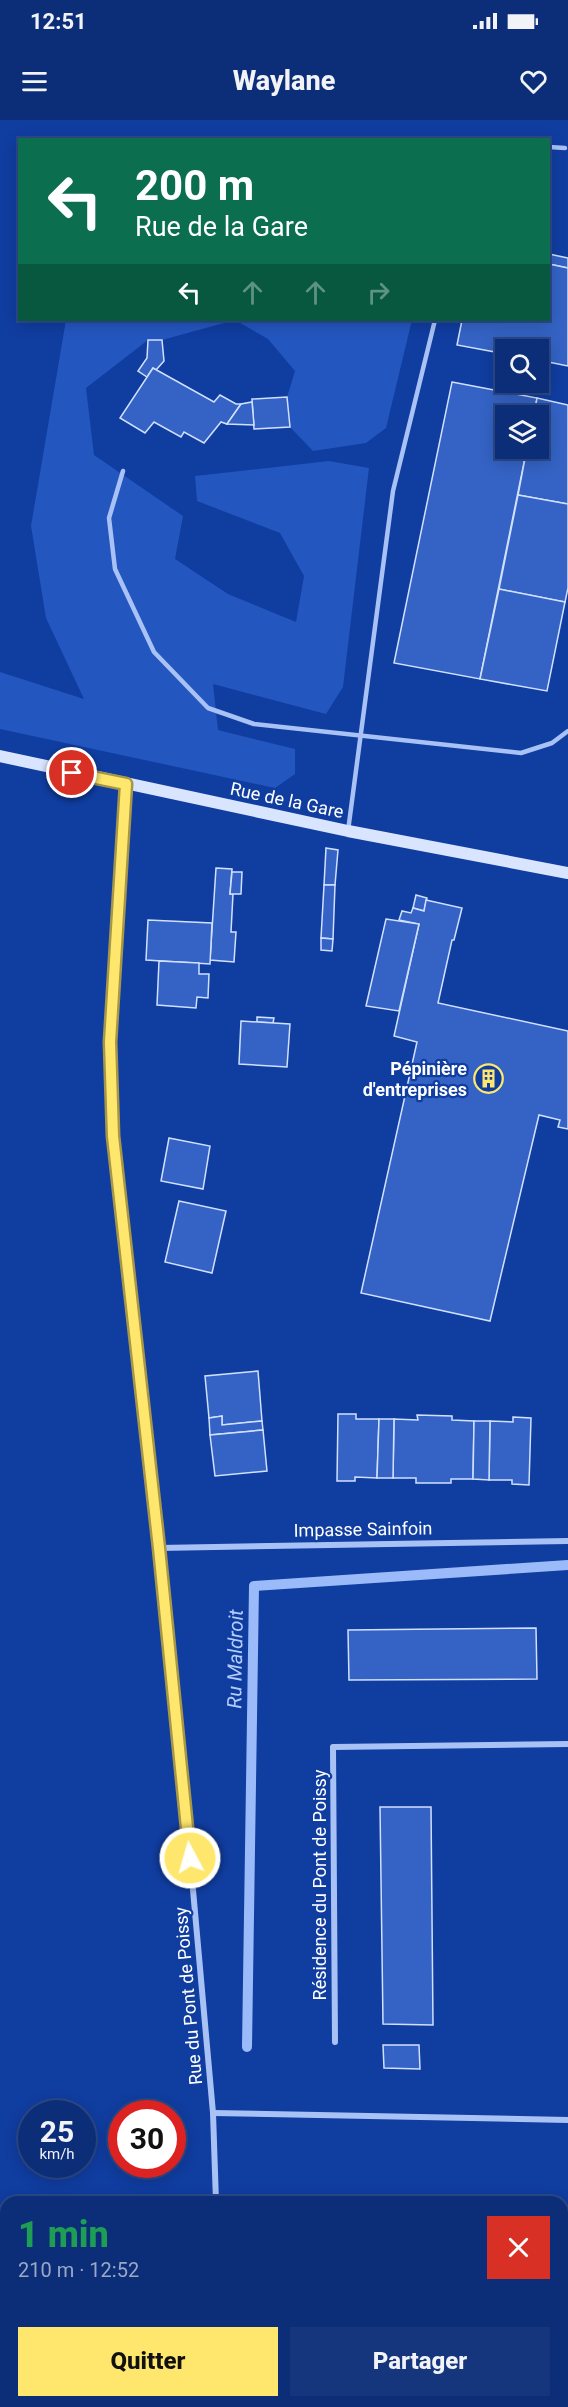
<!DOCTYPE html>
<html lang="fr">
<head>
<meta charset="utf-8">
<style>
	body { margin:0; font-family:Roboto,sans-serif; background:#15367d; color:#f1f3f6; height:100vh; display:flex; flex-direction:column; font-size:22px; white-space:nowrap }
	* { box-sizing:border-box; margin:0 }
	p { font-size:20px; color:#9aa8c6 }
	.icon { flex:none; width:33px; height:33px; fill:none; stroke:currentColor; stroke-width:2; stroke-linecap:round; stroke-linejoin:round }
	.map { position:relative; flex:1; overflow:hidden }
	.details { position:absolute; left:0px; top:2076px; width:568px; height:212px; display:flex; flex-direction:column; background:#0c2e78; border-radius:18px 18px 0 0; box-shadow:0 3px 15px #0003,0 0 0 2px #2c4a8a }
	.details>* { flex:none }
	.banner { position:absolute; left:18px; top:18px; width:532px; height:183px; border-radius:0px; box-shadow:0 3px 15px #0003,0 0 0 2px #2c4a8a; background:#0b6e4f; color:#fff; overflow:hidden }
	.tools { position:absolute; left:495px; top:219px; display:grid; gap:12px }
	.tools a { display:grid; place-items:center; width:54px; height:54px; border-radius:0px; background:#0c2e78; box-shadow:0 3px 15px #0003,0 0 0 2px #2c4a8a; font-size:30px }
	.speed { position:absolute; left:18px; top:1980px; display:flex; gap:12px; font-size:30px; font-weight:700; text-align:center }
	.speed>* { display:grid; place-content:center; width:78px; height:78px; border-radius:50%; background:#0c2e78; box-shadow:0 3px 15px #0003,0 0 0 2px #2c4a8a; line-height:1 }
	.speed small { font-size:15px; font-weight:400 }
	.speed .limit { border:9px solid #d22; background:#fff; color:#111 }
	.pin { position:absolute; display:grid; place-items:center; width:51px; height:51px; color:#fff; margin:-26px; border:3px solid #fff; border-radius:50%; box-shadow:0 2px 6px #0007 }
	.me { position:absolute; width:66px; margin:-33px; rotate:354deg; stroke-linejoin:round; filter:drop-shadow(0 0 4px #0008) }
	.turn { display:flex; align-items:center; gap:21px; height:126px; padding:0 18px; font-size:27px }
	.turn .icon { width:78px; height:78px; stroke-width:2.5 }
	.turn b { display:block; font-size:42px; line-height:51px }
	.lanes { display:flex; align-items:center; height:57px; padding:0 18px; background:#0003; justify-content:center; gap:30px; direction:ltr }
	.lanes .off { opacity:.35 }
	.round { display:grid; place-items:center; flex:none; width:63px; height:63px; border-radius:0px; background:#15367d }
	.headline { display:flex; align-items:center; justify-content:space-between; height:102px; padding:0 18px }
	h1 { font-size:36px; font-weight:800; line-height:45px; color:#1e9e55 }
	.button { display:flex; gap:12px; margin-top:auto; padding:12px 18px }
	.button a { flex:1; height:69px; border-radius:0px; background:#ffe76d; color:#111; font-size:24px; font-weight:800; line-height:69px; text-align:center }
	.button a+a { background:#15367d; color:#f1f3f6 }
	.status { display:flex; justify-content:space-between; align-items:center; height:42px; padding:0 30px; background:#0c2e78; direction:ltr }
	.status svg { height:16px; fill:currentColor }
	header { display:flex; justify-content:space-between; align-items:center; height:78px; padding:0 18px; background:#0c2e78; font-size:27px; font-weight:800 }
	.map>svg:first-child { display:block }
	.green { fill:#2356bf }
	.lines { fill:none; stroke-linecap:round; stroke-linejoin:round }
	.stream { stroke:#9abaf9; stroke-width:10 }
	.building { fill:#3463c5; stroke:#d1e0fe; stroke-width:1.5 }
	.lane { stroke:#a8c2f5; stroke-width:4.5 }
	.street { stroke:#a8c2f5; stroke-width:6 }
	.secondary { stroke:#d9e4fe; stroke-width:12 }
	.route-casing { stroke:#a69647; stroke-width:15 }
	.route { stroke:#ffe76d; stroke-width:10 }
	.labels { text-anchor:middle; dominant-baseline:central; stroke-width:4.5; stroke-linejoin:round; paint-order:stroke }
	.street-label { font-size:18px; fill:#fff; stroke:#103da0 }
	.poi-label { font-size:18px; font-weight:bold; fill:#fff; stroke:#103da0; text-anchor:end }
	.water-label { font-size:20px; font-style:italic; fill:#b5cdfc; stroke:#103da0 }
</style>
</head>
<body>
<div class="status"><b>12:51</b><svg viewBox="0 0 49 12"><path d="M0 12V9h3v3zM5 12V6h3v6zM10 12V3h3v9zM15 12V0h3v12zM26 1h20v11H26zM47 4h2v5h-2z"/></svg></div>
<header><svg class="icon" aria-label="menu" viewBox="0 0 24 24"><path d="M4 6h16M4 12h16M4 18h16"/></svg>Waylane<svg class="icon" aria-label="heart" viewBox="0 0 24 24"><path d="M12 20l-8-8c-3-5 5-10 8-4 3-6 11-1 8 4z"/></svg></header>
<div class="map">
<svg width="568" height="2287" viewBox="0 0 568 2287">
	<rect width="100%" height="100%" fill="#103da0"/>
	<polygon class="green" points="66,200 412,200 386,308 366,323 313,331 290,307 287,277 295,251 268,219 235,200 162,220 148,220 86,268 94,335 183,396 175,439 228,474 296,502 304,456 280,413 197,381 195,356 329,341 369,348 343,567 326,594 213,564 218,610 295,629 295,654 275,668 0,609 0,552 84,579 46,498 31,406"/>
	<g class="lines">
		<polyline class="stream" points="247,1927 254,1466 568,1445"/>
	</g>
	<g class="building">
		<polygon points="549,134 568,138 568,148 549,144"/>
		<polygon points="549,144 568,148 568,246 538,240 538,230 506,230 506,234 457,225 462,200 549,200"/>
		<polygon points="148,220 162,220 164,241 156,250 153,248 147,257 138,251 147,238"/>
		<polygon points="153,248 214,282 220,275 236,284 241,284 227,304 221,302 204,323 184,312 181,317 154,302 145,313 120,298"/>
		<polygon points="452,262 537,278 534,296 506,296 506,328 527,328 480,559 394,543"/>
		<polygon points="287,277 290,307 254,309 252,279"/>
		<polygon points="537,278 568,285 568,384 518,375 527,328 538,328 538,296 534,296"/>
		<polygon points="252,282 254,305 227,304 241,284"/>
		<polygon points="518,375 568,384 568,468 565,482 499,469"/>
		<polygon points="499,469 565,482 547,571 480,559"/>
		<polygon points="326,728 338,730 335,765 324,765"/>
		<polygon points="216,748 232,749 230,774 233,774 231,812 236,812 234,842 210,840"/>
		<polygon points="232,752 242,752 241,774 230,774"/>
		<polygon points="324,765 335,765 333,819 321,818"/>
		<polygon points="416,775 427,778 424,791 413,788"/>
		<polygon points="426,780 462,788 454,820 452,820 438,883 568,911 568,1009 558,1007 560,1000 539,995 490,1201 361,1173 417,922 394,916 419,804 399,800 402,791 411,793 413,788 424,791"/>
		<polygon points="386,799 419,804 399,891 366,886"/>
		<polygon points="148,800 212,803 210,844 146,840"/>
		<polygon points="321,818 333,819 332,831 321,830"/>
		<polygon points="159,841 199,843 199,854 209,854 208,878 197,877 196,888 157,885"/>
		<polygon points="257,897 274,898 273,903 257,902"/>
		<polygon points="241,901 290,904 287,947 239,944"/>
		<polygon points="169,1018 210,1026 203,1069 161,1061"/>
		<polygon points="179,1081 226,1091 212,1153 165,1142"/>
		<polygon points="258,1251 262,1301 222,1305 222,1296 209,1298 205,1256"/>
		<polygon points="338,1294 356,1294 356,1299 379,1299 377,1358 355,1357 355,1361 337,1361"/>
		<polygon points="417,1295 452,1296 452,1300 474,1301 473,1359 451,1359 451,1363 416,1363 416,1358 393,1358 394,1299 418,1300"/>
		<polygon points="222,1296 222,1305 262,1301 263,1310 210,1315 209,1298"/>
		<polygon points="513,1297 531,1298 529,1365 512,1364 512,1360 489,1360 490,1301 513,1302"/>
		<polygon points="379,1299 394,1299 393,1358 377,1358"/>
		<polygon points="474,1301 490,1301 489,1360 473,1359"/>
		<polygon points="263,1310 267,1351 215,1356 210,1315"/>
		<polygon points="536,1508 537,1559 349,1560 348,1510"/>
		<polygon points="380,1687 431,1687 433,1905 383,1904"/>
		<polygon points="383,1925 419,1925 420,1949 384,1948"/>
		<rect x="473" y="2282" width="58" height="5"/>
	</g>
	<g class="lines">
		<g class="lane">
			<polyline points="549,27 565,28"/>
			<polyline points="123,351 109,398 115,449 154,532 208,588 254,604 521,633 552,623 568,611"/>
			<polyline points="348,711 393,371 435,200"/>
		</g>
		<g class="street">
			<polyline points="126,664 110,922 113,1016 159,1428 188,1714 213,1993 216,2082"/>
			<polyline points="159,1428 568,1421"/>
			<polyline points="335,1922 333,1627 568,1624"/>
			<polyline points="213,1993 568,2000"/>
			<polyline points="220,2282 220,2287"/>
		</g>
		<polyline class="secondary" points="0,636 348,711 568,753"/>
	</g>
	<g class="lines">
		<defs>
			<polyline id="route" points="72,653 126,664 110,922 113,1016 159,1428 190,1738"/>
		</defs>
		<use href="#route" class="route-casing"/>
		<use href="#route" class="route"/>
	</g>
	<defs>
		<symbol id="building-ring" viewBox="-11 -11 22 22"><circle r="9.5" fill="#103da0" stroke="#ffe76d" stroke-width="1.5"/><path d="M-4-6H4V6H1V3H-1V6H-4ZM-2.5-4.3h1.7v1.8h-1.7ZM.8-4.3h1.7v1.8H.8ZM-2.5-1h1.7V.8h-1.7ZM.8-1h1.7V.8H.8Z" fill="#ffe76d"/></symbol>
	</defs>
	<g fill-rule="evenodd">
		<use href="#building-ring" x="472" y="942" width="33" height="33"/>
	</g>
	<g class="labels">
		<g class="street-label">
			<text transform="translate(287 680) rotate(12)">Rue de la Gare</text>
			<text transform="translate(363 1409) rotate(-1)">Impasse Sainfoin</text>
			<text transform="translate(319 1765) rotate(-90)">Résidence du Pont de Poissy</text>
			<text transform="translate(188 1876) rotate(-95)">Rue du Pont de Poissy</text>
		</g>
		<g class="poi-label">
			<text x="467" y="948">Pépinière<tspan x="467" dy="21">d'entreprises</tspan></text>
		</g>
		<g class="water-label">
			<text transform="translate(235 1539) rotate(-89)">Ru Maldroit</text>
		</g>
	</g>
</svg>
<div class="tools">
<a><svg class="icon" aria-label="search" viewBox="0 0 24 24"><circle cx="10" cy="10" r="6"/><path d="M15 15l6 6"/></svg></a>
<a><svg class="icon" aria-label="layers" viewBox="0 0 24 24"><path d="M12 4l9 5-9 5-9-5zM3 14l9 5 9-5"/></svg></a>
</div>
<div class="speed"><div>25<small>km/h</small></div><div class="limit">30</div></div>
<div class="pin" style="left:72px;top:653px;background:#d93025"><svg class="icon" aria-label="arrive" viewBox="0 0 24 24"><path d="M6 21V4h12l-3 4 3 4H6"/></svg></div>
<svg class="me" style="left:190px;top:1738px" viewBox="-20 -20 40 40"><circle r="17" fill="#ffe76d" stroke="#fff" stroke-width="3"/><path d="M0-11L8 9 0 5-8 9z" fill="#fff"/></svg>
<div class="banner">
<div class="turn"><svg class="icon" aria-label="left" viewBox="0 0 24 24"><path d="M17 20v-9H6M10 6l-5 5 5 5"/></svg><div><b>200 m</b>Rue de la Gare</div></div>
<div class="lanes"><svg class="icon" aria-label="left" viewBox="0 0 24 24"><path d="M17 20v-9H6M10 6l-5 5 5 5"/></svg><svg class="icon off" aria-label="ahead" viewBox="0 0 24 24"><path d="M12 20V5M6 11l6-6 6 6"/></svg><svg class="icon off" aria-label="ahead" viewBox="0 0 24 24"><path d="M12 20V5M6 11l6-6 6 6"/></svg><svg class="icon off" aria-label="right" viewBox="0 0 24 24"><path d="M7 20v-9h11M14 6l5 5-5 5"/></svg></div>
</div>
<section class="details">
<div class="headline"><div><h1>1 min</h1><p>210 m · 12:52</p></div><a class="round" style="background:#d93025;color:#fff"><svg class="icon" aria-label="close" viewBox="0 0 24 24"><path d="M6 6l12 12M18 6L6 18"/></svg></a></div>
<div class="button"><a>Quitter</a><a>Partager</a></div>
</section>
</div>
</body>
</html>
